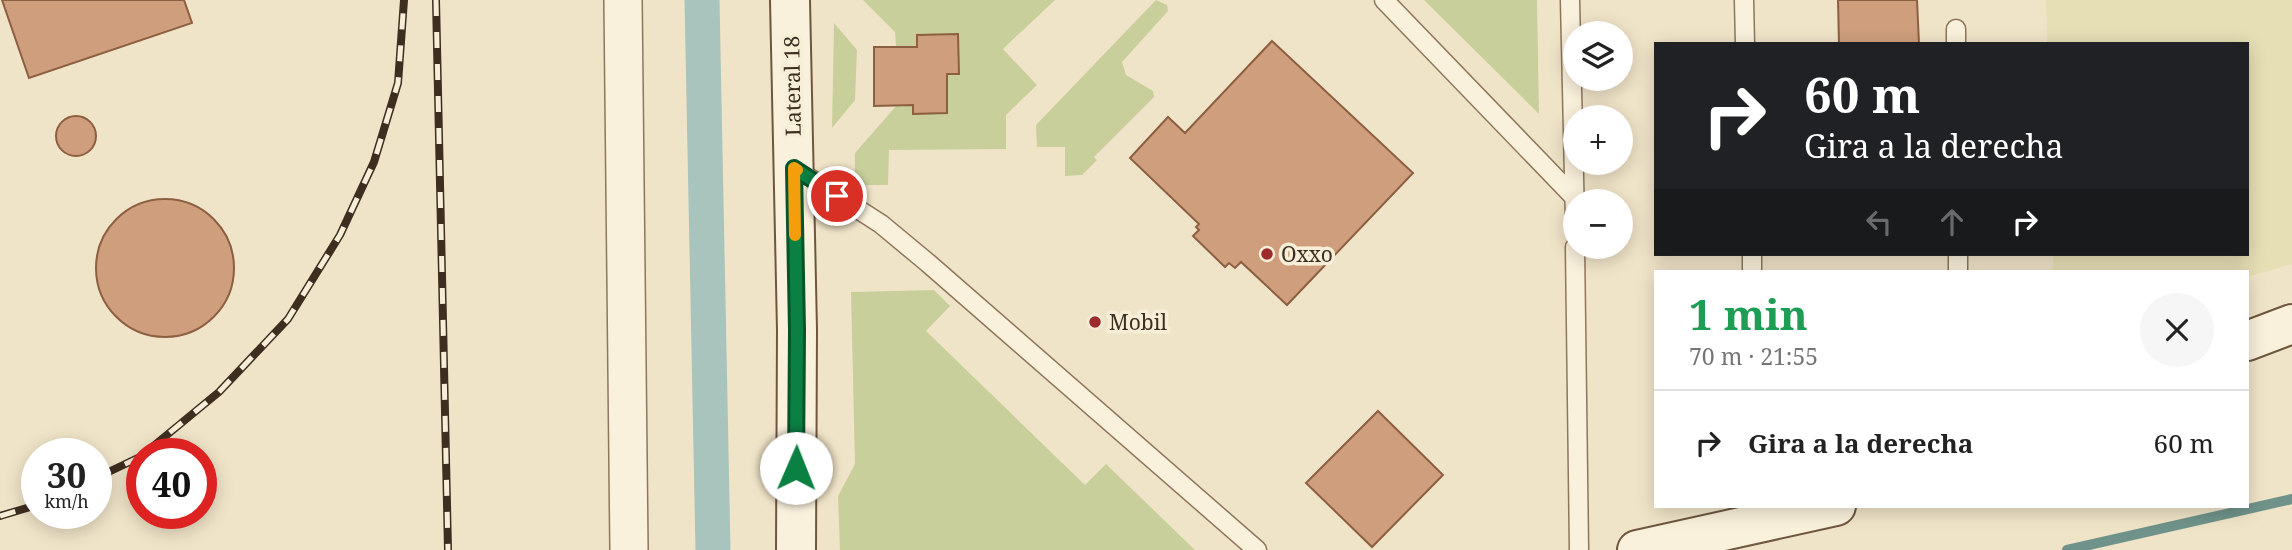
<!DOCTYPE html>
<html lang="es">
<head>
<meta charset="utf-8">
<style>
	body { margin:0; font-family:"Noto Serif",serif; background:#f6f6f6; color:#222; height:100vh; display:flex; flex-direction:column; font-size:26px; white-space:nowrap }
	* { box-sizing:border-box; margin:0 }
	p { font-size:23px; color:#767676 }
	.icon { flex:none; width:38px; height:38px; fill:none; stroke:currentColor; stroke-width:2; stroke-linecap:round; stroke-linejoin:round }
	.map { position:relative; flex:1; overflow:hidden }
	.drawer { position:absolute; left:1654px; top:270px; width:595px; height:238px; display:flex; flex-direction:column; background:#fff; border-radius:0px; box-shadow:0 4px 18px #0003 }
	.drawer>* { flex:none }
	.hud { position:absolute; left:1654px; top:42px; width:595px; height:214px; border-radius:0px; box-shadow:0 4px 18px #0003; background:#202124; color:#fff; overflow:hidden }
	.buttons { position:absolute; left:1563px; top:21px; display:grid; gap:14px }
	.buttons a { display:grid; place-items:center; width:70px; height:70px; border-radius:50%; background:#fff; box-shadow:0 4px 18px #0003; font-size:35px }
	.speed { position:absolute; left:21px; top:438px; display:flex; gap:14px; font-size:35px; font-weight:700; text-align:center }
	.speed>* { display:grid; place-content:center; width:91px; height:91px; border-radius:50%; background:#fff; box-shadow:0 4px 18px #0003; line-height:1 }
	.speed small { font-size:18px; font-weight:400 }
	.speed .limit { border:10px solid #d22; background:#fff; color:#111 }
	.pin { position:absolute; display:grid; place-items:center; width:60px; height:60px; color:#fff; margin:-30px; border:4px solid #fff; border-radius:50%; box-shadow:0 2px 7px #0007 }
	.me { position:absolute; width:77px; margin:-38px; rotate:1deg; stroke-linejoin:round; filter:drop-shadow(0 0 5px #0008) }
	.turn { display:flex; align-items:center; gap:24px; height:147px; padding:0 35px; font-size:32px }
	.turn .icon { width:91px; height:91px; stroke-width:2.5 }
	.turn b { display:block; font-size:49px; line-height:60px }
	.lanes { display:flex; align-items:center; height:66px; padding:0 35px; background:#0003; justify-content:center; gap:35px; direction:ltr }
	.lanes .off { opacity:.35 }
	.round { display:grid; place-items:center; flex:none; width:74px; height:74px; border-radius:37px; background:#f6f6f6 }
	.headline { display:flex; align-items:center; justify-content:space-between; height:119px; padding:0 35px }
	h1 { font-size:42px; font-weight:700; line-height:52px; color:#1e9e55 }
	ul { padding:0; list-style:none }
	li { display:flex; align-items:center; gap:21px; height:105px; padding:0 35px; border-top:2px solid #e0e0e0 }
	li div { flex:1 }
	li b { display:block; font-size:26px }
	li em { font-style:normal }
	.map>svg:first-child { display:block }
	.farmland { fill:#e6deb5 }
	.green { fill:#c9cf9b }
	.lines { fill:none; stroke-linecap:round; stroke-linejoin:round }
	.stream { stroke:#6f938a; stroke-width:10 }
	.canal { stroke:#a9c4bc; stroke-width:35 }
	.building { fill:#cf9f7d; stroke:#8d5f41; stroke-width:2 }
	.lane-casing { stroke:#8d765c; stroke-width:21 }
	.street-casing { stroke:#8d765c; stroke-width:40 }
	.secondary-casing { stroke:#6f573f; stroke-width:42 }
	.lane { stroke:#faf1dc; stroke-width:18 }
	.street { stroke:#faf1dc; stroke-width:37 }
	.secondary { stroke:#faf1dc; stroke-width:38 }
	.rail-casing { stroke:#3d2e20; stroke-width:8 }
	.rail { stroke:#f7eed8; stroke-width:5; stroke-dasharray:16; stroke-linecap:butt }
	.route-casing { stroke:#07532c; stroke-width:18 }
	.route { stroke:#0b8043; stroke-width:12 }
	.slow { stroke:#f59e0b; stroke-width:12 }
	.poi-dot { fill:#9e2a2b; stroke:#f7eed8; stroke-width:2.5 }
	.labels { text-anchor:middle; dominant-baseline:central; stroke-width:7; stroke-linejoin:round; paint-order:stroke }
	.street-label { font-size:21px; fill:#3d2e20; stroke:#f7eed8 }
	.poi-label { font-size:21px; fill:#3d2e20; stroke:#f7eed8; text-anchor:start }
</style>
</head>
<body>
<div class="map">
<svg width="2292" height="550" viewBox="0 0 2292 550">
	<rect width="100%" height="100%" fill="#f0e4c8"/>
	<polygon class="farmland" points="2046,0 2292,0 2292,264 2247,277 2247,271 2053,271 2053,254 2247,254 2247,44 2047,44"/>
	<g class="green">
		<polygon points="863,0 1055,0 1003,49 1037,85 1006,115 1006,149 889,150 888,185 855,185 855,153 897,105 913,105 914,114 947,113 947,74 959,74 958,34 918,35 917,47 896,47 895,32"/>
		<polygon points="1156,0 1167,5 1168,11 1122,62 1126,75 1153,91 1154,97 1094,157 1097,160 1082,175 1065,176 1065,147 1037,147 1036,125"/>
		<polygon points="1424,0 1537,0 1539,114"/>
		<polygon points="834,23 857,50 855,100 832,128"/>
		<polygon points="934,290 950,306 926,331 1085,485 1106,464 1195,550 840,550 838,496 855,464 851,292"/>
	</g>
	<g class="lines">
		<polyline class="stream" points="2067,550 2292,499"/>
		<polyline class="canal" points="702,0 713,550"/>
	</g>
	<g class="building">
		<polygon points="2,0 184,0 192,23 29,78"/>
		<polygon points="1838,0 1917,0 1919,44 1839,44"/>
		<polygon points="958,34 959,74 947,74 947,113 913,114 913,105 874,106 874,47 917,47 917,35"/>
		<polygon points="1272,41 1413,173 1287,305 1241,262 1235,268 1229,263 1225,267 1193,236 1199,230 1196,227 1199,224 1130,158 1168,117 1185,133"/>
		<circle cx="76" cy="136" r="20"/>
		<circle cx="165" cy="268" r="69"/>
		<polygon points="1378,411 1443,475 1372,547 1306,483"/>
	</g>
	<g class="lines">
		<defs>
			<g id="lane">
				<polyline points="1384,0 1575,198"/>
				<polyline points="1570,0 1575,220"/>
				<polyline points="1744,0 1745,44"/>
				<polyline points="1956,29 1956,44"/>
				<polyline points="794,168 881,224 928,263 1257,550"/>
				<polyline points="1575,247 1579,550"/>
				<polyline points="1752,254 1752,271"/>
				<polyline points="1958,254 1958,271"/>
			</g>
			<polyline id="street" points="623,0 629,550"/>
			<g id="secondary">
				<polyline points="790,0 797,330 796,550"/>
				<polyline points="2247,341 2292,324"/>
				<polyline points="1637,550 1836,506"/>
			</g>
		</defs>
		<use href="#lane" class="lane-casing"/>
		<use href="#street" class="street-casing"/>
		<use href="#secondary" class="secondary-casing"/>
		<use href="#lane" class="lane"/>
		<use href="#street" class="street"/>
		<use href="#secondary" class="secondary"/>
		<defs>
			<g id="rail">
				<polyline points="436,0 448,550"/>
				<polyline points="145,453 219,392 288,319 340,235 374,162 398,83 404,0"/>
				<polyline points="96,478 142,456"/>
				<polyline points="0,516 37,505"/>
			</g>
		</defs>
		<use href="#rail" class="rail-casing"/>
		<use href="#rail" class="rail"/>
	</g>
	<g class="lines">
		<defs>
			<polyline id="route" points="796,468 797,330 794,168 837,196"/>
		</defs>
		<use href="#route" class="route-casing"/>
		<use href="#route" class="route"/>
		<polyline class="slow" points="795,235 794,168 797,170"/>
	</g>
	<g class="poi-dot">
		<circle cx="1267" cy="254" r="7"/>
		<circle cx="1095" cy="322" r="7"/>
	</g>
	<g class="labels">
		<g class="street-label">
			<text transform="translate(792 86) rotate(-91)">Lateral 18</text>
		</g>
		<g class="poi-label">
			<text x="1281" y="254">Oxxo</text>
			<text x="1109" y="322">Mobil</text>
		</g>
	</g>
</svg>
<div class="buttons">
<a><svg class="icon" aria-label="layers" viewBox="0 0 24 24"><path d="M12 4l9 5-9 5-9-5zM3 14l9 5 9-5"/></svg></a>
<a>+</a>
<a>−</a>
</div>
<div class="speed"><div>30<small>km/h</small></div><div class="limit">40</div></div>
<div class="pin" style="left:837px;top:196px;background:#d93025"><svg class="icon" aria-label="arrive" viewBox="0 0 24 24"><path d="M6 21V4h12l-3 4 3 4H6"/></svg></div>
<svg class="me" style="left:796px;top:468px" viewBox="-20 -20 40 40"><circle r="19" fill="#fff"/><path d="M0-13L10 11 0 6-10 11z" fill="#0b8043"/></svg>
<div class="hud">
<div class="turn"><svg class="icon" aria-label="right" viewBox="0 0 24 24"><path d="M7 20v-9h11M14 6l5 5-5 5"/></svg><div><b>60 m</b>Gira a la derecha</div></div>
<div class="lanes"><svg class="icon off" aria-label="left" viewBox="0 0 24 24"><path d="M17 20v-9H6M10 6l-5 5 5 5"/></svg><svg class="icon off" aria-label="ahead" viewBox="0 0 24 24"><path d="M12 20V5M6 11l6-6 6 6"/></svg><svg class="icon" aria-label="right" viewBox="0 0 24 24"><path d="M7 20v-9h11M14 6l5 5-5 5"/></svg></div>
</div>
<section class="drawer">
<div class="headline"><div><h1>1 min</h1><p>70 m · 21:55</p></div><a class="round"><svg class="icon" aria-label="close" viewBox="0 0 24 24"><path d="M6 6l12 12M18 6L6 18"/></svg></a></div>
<ul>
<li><svg class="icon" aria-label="right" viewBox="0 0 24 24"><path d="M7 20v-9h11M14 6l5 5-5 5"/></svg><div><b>Gira a la derecha</b></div><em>60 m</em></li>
</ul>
</section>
</div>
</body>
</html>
